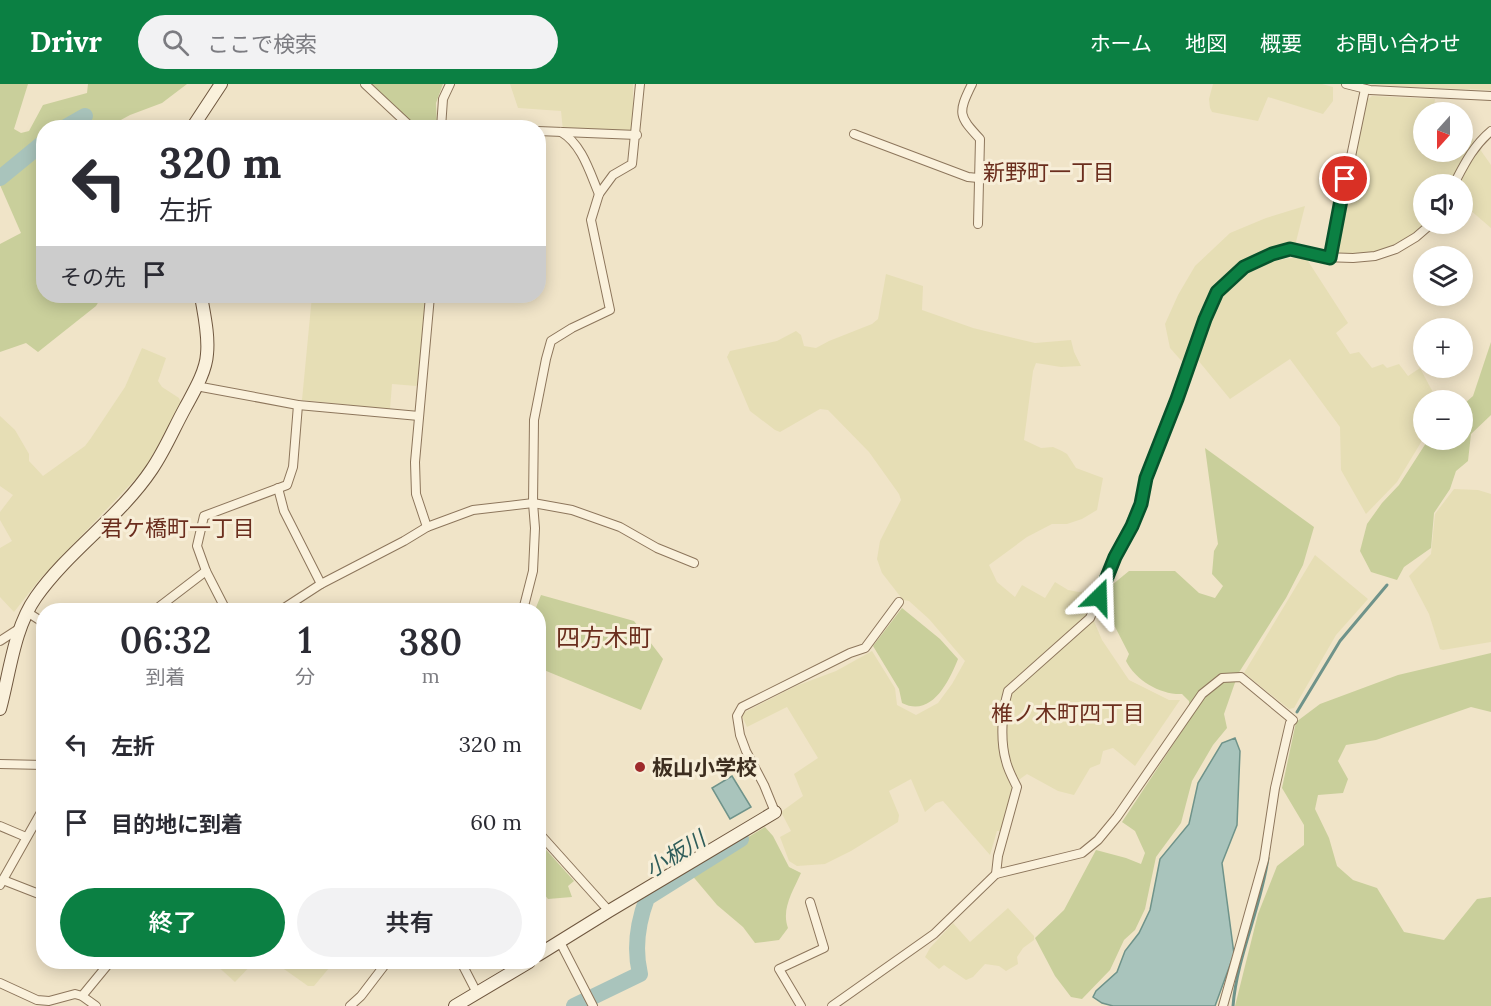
<!DOCTYPE html>
<html lang="ja">
<head>
<meta charset="utf-8">
<style>
	body { margin:0; font-family:Lora,"Noto Sans JP",serif; background:#f2f2f3; color:#2b2b33; height:100vh; display:flex; flex-direction:column; font-size:22px; white-space:nowrap }
	* { box-sizing:border-box; margin:0 }
	p { font-size:20px; color:#7c7c81 }
	.icon { flex:none; width:33px; height:33px; fill:none; stroke:currentColor; stroke-width:2; stroke-linecap:round; stroke-linejoin:round }
	.map { position:relative; flex:1; overflow:hidden }
	.details { position:absolute; left:36px; top:519px; width:510px; height:366px; display:flex; flex-direction:column; background:#fff; border-radius:24px; box-shadow:0 3px 15px #0003 }
	.details>* { flex:none }
	.banner { position:absolute; left:36px; top:36px; width:510px; height:183px; border-radius:24px; box-shadow:0 3px 15px #0003; background:#fff; color:#2b2b33; overflow:hidden }
	.needle { width:39px; rotate:201deg }
	.buttons { position:absolute; left:1413px; top:18px; display:grid; gap:12px }
	.buttons a { display:grid; place-items:center; width:60px; height:60px; border-radius:50%; background:#fff; box-shadow:0 3px 15px #0003; font-size:30px }
	.pin { position:absolute; display:grid; place-items:center; width:51px; height:51px; color:#fff; margin:-26px; border:3px solid #fff; border-radius:50%; box-shadow:0 2px 6px #0007 }
	.me { position:absolute; width:66px; margin:-33px; rotate:22deg; stroke-linejoin:round; filter:drop-shadow(0 0 4px #0008) }
	.turn { display:flex; align-items:center; gap:21px; height:126px; padding:0 24px; font-size:27px }
	.turn .icon { width:78px; height:78px; stroke-width:2.5 }
	.turn b { display:block; font-size:42px; line-height:51px }
	.then { display:flex; align-items:center; height:57px; padding:0 24px; background:#0003; gap:12px; font-size:22px }
	.eta { display:flex; justify-content:space-evenly; align-items:center; height:102px; text-align:center }
	.eta b { font-size:36px; font-weight:600; line-height:42px }
	.cta { display:flex; gap:12px; margin-top:auto; padding:12px 24px }
	.cta a { flex:1; height:69px; border-radius:36px; background:#0b8043; color:#fff; font-size:24px; font-weight:600; line-height:69px; text-align:center }
	.cta a+a { background:#f2f2f3; color:#2b2b33 }
	ul { padding:0; list-style:none }
	li { display:flex; align-items:center; gap:18px; height:78px; padding:0 24px }
	li div { flex:1 }
	li b { display:block; font-size:22px }
	li em { font-style:normal }
	header { display:flex; align-items:center; gap:36px; box-sizing:border-box; height:84px; padding:0 30px; background:#0b8043; color:#fff }
	header strong { font-size:28px }
	nav { display:flex; gap:33px; margin-inline-start:auto; font-size:21px }
	.search { width:420px; height:54px; background:#f2f2f3; display:flex; align-items:center; gap:15px; box-sizing:border-box; padding:0 21px; border-radius:33px; color:#7c7c81; font-size:22px }
	.map>svg:first-child { display:block }
	.farmland { fill:#e6deb5 }
	.green { fill:#c9cf9b }
	.water { fill:#a9c4bc; stroke:#6f938a; stroke-width:1.5 }
	.lines { fill:none; stroke-linecap:round; stroke-linejoin:round }
	.stream { stroke:#6f938a; stroke-width:3 }
	.river { stroke:#a9c4bc; stroke-width:16 }
	.street-casing { stroke:#8d765c; stroke-width:10 }
	.secondary-casing { stroke:#6f573f; stroke-width:14 }
	.street { stroke:#faf1dc; stroke-width:8 }
	.secondary { stroke:#faf1dc; stroke-width:12 }
	.route-casing { stroke:#07532c; stroke-width:15 }
	.route { stroke:#0b8043; stroke-width:10 }
	.poi-dot { fill:#9e2a2b; stroke:#f7eed8; stroke-width:2 }
	.labels { text-anchor:middle; dominant-baseline:central; stroke-width:6; stroke-linejoin:round; paint-order:stroke }
	.poi-label { font-size:21px; font-weight:bold; fill:#3d2e20; stroke:#f7eed8; text-anchor:start }
	.neighbourhood-label { font-size:22px; fill:#6b2e1e; stroke:#f7eed8 }
	.water-label { font-size:22px; font-style:italic; fill:#2f5d5a; stroke:#f7eed8 }
	.quarter-label { font-size:24px; fill:#6b2e1e; stroke:#f7eed8 }
</style>
</head>
<body>
<header>
<strong>Drivr</strong>
<div class="search"><svg class="icon" aria-label="search" viewBox="0 0 24 24"><circle cx="10" cy="10" r="6"/><path d="M15 15l6 6"/></svg>ここで検索</div>
<nav><a>ホーム</a><a>地図</a><a>概要</a><a>お問い合わせ</a></nav>
</header>
<div class="map">
<svg width="1491" height="922" viewBox="0 0 1491 922">
	<rect width="100%" height="100%" fill="#f0e4c8"/>
	<g class="farmland">
		<polygon points="510,0 633,0 633,45 630,48 563,47 561,27 518,24"/>
		<polygon points="1213,0 1322,0 1333,3 1333,17 1323,30 1268,13 1258,37 1212,28 1210,24 1209,15"/>
		<polygon points="1368,0 1491,0 1491,6 1408,3"/>
		<polygon points="1372,12 1435,15 1433,28 1424,28 1424,68 1462,68 1463,52 1472,54 1491,81 1491,144 1469,125 1472,116 1463,115 1462,100 1424,100 1425,140 1414,149 1392,162 1371,169 1353,171 1336,170 1334,168 1367,16"/>
		<polygon points="1305,122 1295,162 1246,180 1215,202 1197,247 1186,282 1170,264 1165,240 1178,211 1195,182 1230,149 1266,134"/>
		<polygon points="1291,174 1306,174 1348,239 1336,249 1350,270 1359,268 1372,284 1383,280 1387,284 1399,280 1408,292 1420,284 1437,316 1424,316 1423,355 1397,398 1366,430 1341,386 1340,343 1290,275 1230,315 1197,275 1220,211 1247,190 1274,177"/>
		<polygon points="886,190 923,202 922,226 942,233 973,244 1035,259 1071,256 1074,268 1081,282 1061,283 1036,279 1033,287 1024,356 1041,364 1053,363 1062,367 1067,370 1076,384 1103,394 1097,426 1082,435 1067,440 1052,440 1027,453 989,481 997,498 1015,513 1022,501 1045,514 1055,498 1068,506 1079,508 1087,507 1103,513 1093,535 1102,556 1129,596 1169,616 1180,616 1135,682 1113,664 1103,667 1100,680 1090,684 1074,711 1058,707 1027,690 1020,695 1013,703 1000,747 997,747 990,771 943,717 936,719 925,728 911,695 889,707 899,731 898,738 851,767 825,780 797,782 789,777 780,753 791,747 781,728 803,712 794,690 818,674 787,623 747,643 741,630 796,602 836,587 872,567 895,604 897,621 916,631 938,619 952,600 965,577 929,535 909,517 903,516 882,489 877,475 880,457 901,416 899,410 869,368 828,326 820,325 780,348 775,346 750,327 727,273 730,267 777,257 796,247 801,251 804,262 816,264 829,257 872,240 878,235"/>
		<polygon points="312,212 427,212 418,300 416,302 392,300 390,325 302,316"/>
		<polygon points="142,264 166,274 158,297 162,303 179,314 181,319 145,385 40,495 14,528 0,513 0,464 12,457 0,436 0,428 13,411 0,402 0,332 15,346 29,370 29,377 43,392 85,362 91,354 125,303"/>
		<polygon points="1454,405 1478,406 1491,410 1491,558 1443,566 1440,565 1429,530 1409,492 1431,470 1435,430"/>
		<polygon points="1315,471 1368,515 1336,551 1294,624 1289,625 1244,589"/>
		<polygon points="1008,824 1034,852 1034,856 1023,864 1017,873 1018,880 1006,887 999,882 985,880 973,893 966,896 944,881 939,885 925,873 930,864 953,839 970,858"/>
		<polygon points="213,878 254,878 235,898"/>
		<polygon points="264,878 334,878 314,902 308,902 284,885"/>
	</g>
	<g class="green">
		<polygon points="0,0 28,0 14,45 21,49 29,47 43,21 87,9 88,0 187,0 162,19 130,31 108,43 44,44 44,212 102,212 96,222 38,268 26,259 0,268 0,160 21,149 0,101"/>
		<polygon points="372,0 443,0 436,19 437,43 416,43"/>
		<polygon points="1491,258 1491,331 1471,350 1468,377 1456,387 1450,405 1434,429 1431,464 1404,483 1397,496 1371,488 1360,467 1367,440 1382,419 1399,401 1428,356 1462,356 1463,321 1473,312"/>
		<path d="M1205 364 1314 443 1303 481 1286 514 1238 590 1224 630 1227 644 1213 661 1192 697 1181 739 1156 773 1145 825 1135 846 1124 856 1110 886 1082 915 1071 913 1055 892 1035 854 1064 826 1096 766 1126 774 1141 780 1145 769 1135 747 1122 738 1190 635 1189 617 1182 610C1161 611 1136 597 1126 577L1129 570 1112 537 1107 505 1129 487H1175L1199 509 1215 514 1223 502 1212 490 1214 467 1218 460Z"/>
		<polygon points="541,511 634,537 663,575 641,626 539,584 538,526 535,526"/>
		<path d="M902 524 940 555 958 575C949 598 931 634 902 619L899 605 873 562Z"/>
		<polygon points="1491,569 1491,628 1471,623 1376,656 1346,661 1338,677 1348,695 1343,709 1318,711 1315,725 1329,754 1337,782 1353,796 1377,804 1404,848 1444,856 1477,815 1491,813 1491,922 1235,922 1258,830 1277,782 1304,761 1304,741 1282,704 1296,638 1320,620 1398,591"/>
		<path d="M765 743 773 752 789 783 801 789C793 807 781 825 788 844L779 856 755 859 743 843 717 821 690 789Z"/>
		<polygon points="540,759 574,797 568,802 572,813 548,815 539,804 538,760"/>
	</g>
	<g class="water">
		<polygon points="1235,654 1240,667 1237,741 1222,779 1234,870 1215,922 1113,922 1102,919 1093,913 1096,907 1117,888 1125,867 1139,849 1150,826 1160,775 1189,740 1198,699 1222,659"/>
		<polygon points="732,692 751,723 730,735 712,704"/>
	</g>
	<g class="lines">
		<g class="stream">
			<polyline points="1297,628 1340,557 1387,501"/>
			<path d="M1233 922C1237 872 1261 824 1268 774"/>
		</g>
		<g class="river">
			<polyline points="64,44 85,32"/>
			<polyline points="0,94 44,58"/>
			<path d="M574 922 640 890C634 865 638 838 647 814L741 755"/>
		</g>
		<defs>
			<g id="street">
				<polyline points="365,0 412,44"/>
				<path d="M972 0C957 30 959 32 980 55L978 140"/>
				<polyline points="1346,0 1370,6 1491,12"/>
				<polyline points="441,44 443,15 450,0"/>
				<polyline points="538,47 637,51"/>
				<path d="M561 48C582 60 590 89 599 110"/>
				<polyline points="854,50 968,93 978,94"/>
				<path d="M1454 100C1464 81 1473 62 1491 47"/>
				<polyline points="1330,174 1365,5"/>
				<polyline points="196,302 298,321 419,332"/>
				<polyline points="278,404 284,427 321,500"/>
				<polyline points="427,443 416,410 415,378 430,212"/>
				<polyline points="155,526 206,487"/>
				<polyline points="226,526 206,487 197,462 204,432 287,401 293,383 298,321"/>
				<polyline points="281,526 321,500 404,457 427,443 473,426 533,419 572,426 620,443 657,464 694,479"/>
				<polyline points="523,526 533,487 535,444 533,419 534,336 546,275 551,257 572,244 610,226 591,136 599,110 613,91 632,80 640,0"/>
				<polyline points="27,528 44,539"/>
				<polyline points="0,557 20,544"/>
				<polyline points="0,680 44,681"/>
				<polyline points="775,728 764,701 746,667 740,651 737,632 742,623 850,569 865,564 899,518"/>
				<polyline points="0,742 26,753"/>
				<polyline points="538,748 609,827"/>
				<path d="M996 790 998 772 1017 703C1013 695 1008 686 1006 677 1000 656 1002 628 1008 607L1090 534 1115 473 1132 442 1141 420 1146 394 1177 315 1205 235 1217 208 1244 183 1272 170 1290 165 1322 173 1353 174 1375 172 1396 165 1416 153 1431 140"/>
				<polyline points="3,796 44,812"/>
				<polyline points="0,801 44,723"/>
				<polyline points="560,858 593,922"/>
				<polyline points="461,878 477,909"/>
				<polyline points="0,899 37,916 49,917 75,910 82,912 96,922"/>
				<polyline points="82,912 110,878"/>
				<polyline points="350,922 361,912 387,878"/>
				<polyline points="801,922 779,885 824,864 810,818"/>
				<polyline points="832,922 934,850 996,790 1082,769 1098,756 1117,733 1202,610 1222,594 1241,593 1293,636 1290,639 1275,704 1264,776 1223,922"/>
			</g>
			<g id="secondary">
				<polyline points="192,44 221,0"/>
				<path d="M0 625C10 588 14 544 36 513 69 466 120 433 152 385 165 366 174 344 185 324 193 309 206 288 207 270 209 251 204 230 201 212"/>
				<polyline points="538,871 609,827 775,728"/>
				<polyline points="455,922 529,878"/>
			</g>
		</defs>
		<use href="#street" class="street-casing"/>
		<use href="#secondary" class="secondary-casing"/>
		<use href="#street" class="street"/>
		<use href="#secondary" class="secondary"/>
	</g>
	<g class="lines">
		<defs>
			<polyline id="route" points="1099,513 1115,473 1132,442 1141,420 1146,394 1177,315 1205,235 1217,208 1244,183 1272,170 1290,165 1330,174 1345,95"/>
		</defs>
		<use href="#route" class="route-casing"/>
		<use href="#route" class="route"/>
	</g>
	<circle class="poi-dot" cx="640" cy="683" r="6"/>
	<g class="labels">
		<g class="poi-label">
			<text x="652" y="683">板山小学校</text>
		</g>
		<g class="neighbourhood-label">
			<text x="1049" y="88">新野町一丁目</text>
			<text x="178" y="444">君ケ橋町一丁目</text>
			<text x="1068" y="629">椎ノ木町四丁目</text>
		</g>
		<g class="water-label">
			<text transform="translate(675 770) rotate(-32)">小板川</text>
		</g>
		<g class="quarter-label">
			<text x="604" y="553">四方木町</text>
		</g>
	</g>
</svg>
<div class="buttons">
<a><svg class="needle" viewBox="-14 -14 28 28"><path d="M0-13l5 13h-10z" fill="#e53935"/><path d="M0 13l5-13h-10z" fill="#7c7c81"/></svg></a>
<a><svg class="icon" aria-label="sound" viewBox="0 0 24 24"><path d="M4 9h4l5-4v14l-5-4H4zM17 9q2 3 0 6"/></svg></a>
<a><svg class="icon" aria-label="layers" viewBox="0 0 24 24"><path d="M12 4l9 5-9 5-9-5zM3 14l9 5 9-5"/></svg></a>
<a>+</a>
<a>−</a>
</div>
<div class="pin" style="left:1345px;top:95px;background:#d93025"><svg class="icon" aria-label="arrive" viewBox="0 0 24 24"><path d="M6 21V4h12l-3 4 3 4H6"/></svg></div>
<svg class="me" style="left:1099px;top:513px" viewBox="-20 -20 40 40"><path d="M0-17L14 15 0 8-14 15z" fill="#0b8043" stroke="#fff" stroke-width="4"/></svg>
<div class="banner">
<div class="turn"><svg class="icon" aria-label="left" viewBox="0 0 24 24"><path d="M17 20v-9H6M10 6l-5 5 5 5"/></svg><div><b>320 m</b>左折</div></div>
<div class="then">その先<svg class="icon" aria-label="arrive" viewBox="0 0 24 24"><path d="M6 21V4h12l-3 4 3 4H6"/></svg></div>
</div>
<section class="details">
<div class="eta">
<div><b>06:32</b><p>到着</p></div>
<div><b>1</b><p>分</p></div>
<div><b>380</b><p>m</p></div>
</div>
<ul>
<li><svg class="icon" aria-label="left" viewBox="0 0 24 24"><path d="M17 20v-9H6M10 6l-5 5 5 5"/></svg><div><b>左折</b></div><em>320 m</em></li>
<li><svg class="icon" aria-label="arrive" viewBox="0 0 24 24"><path d="M6 21V4h12l-3 4 3 4H6"/></svg><div><b>目的地に到着</b></div><em>60 m</em></li>
</ul>
<div class="cta"><a>終了</a><a>共有</a></div>
</section>
</div>
</body>
</html>
